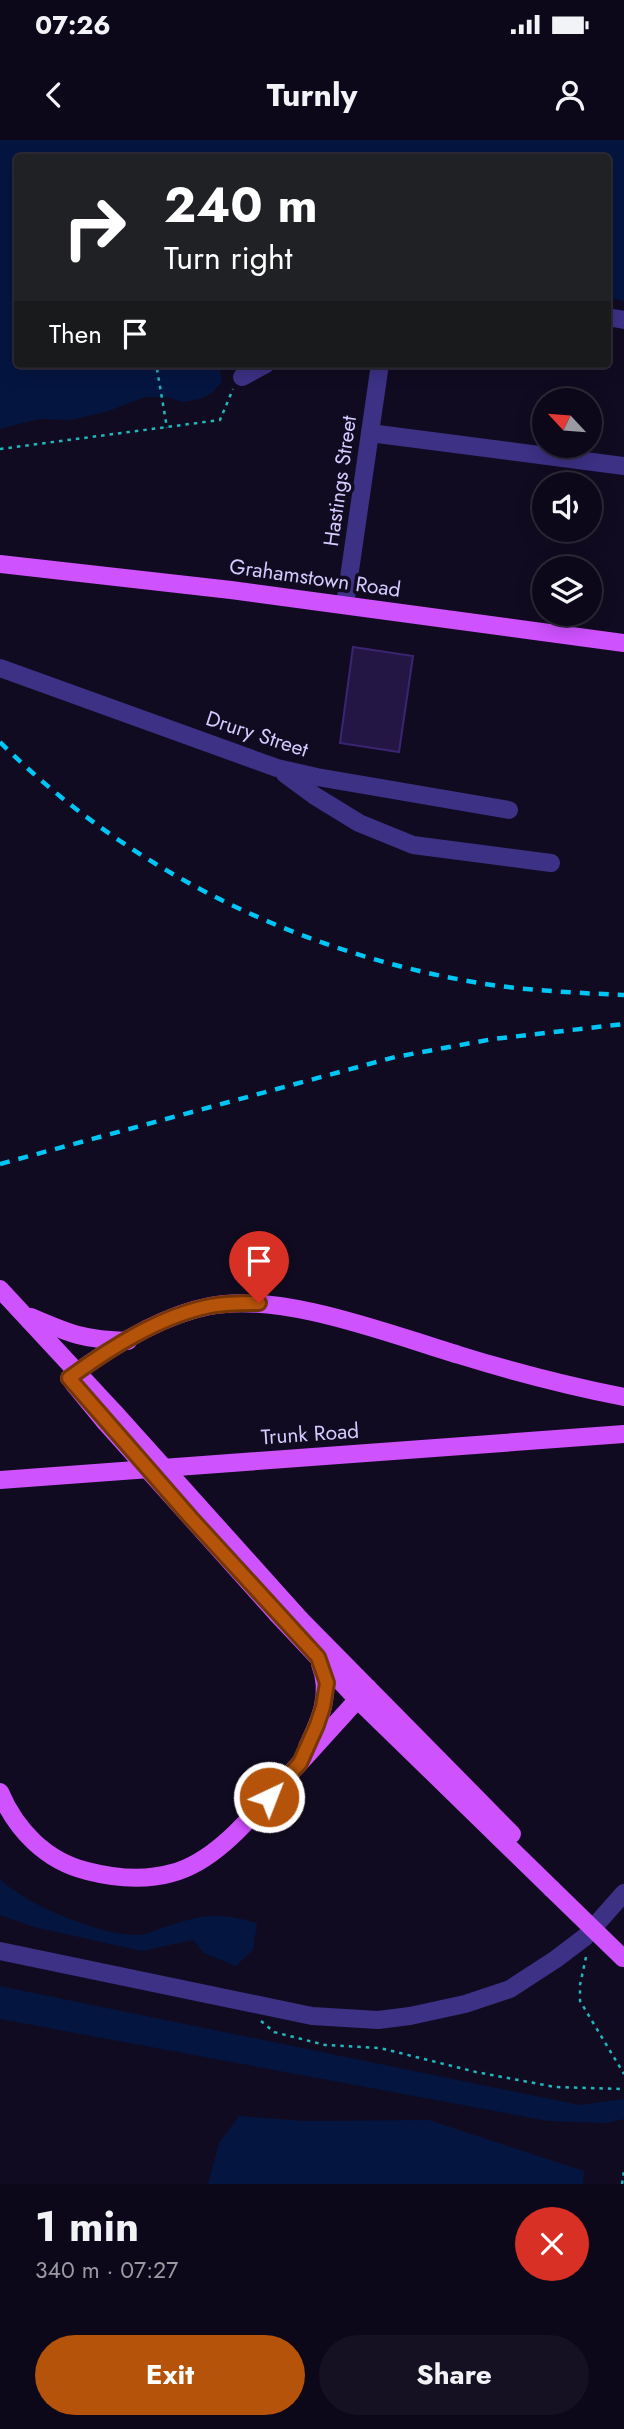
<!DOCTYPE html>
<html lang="en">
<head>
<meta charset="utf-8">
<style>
	body { margin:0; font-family:Jost,sans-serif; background:#161122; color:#f1f3f6; height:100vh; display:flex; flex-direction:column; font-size:26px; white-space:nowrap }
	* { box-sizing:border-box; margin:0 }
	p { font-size:23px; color:#9a9aa2 }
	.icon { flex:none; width:38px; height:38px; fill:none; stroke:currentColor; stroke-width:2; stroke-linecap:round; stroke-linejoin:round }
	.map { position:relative; height:2044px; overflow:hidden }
	.details { display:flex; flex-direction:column; background:#0d0819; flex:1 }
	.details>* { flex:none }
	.top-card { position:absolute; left:14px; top:14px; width:597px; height:214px; border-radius:7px; box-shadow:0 4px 18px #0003,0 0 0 2px #2d2938; background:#202124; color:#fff; overflow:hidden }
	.needle { width:46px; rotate:296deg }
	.fabs { position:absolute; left:532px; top:248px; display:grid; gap:14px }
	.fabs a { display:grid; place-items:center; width:70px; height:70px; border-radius:50%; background:#0d0819; box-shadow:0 4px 18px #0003,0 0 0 2px #2d2938; font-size:35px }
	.pin { position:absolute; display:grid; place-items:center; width:60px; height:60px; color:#fff; margin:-72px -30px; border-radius:50% 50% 50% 0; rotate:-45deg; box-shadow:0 0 7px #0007 }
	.pin .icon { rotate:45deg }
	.me { position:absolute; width:77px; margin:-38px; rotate:43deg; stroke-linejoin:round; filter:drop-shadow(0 0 5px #0008) }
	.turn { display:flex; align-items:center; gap:24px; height:147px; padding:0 35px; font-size:32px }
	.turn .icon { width:91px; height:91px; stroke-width:2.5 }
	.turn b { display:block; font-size:49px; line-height:60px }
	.then { display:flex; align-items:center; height:66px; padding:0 35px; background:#0003; gap:14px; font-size:26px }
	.round { display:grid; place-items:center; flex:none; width:74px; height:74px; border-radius:37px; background:#161122 }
	.headline { display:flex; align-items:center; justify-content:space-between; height:119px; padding:0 35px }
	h1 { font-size:42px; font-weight:700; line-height:52px }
	.cta { display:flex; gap:14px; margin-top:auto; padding:14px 35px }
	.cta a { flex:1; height:80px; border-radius:42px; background:#b45309; color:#fff; font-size:28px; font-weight:700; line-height:80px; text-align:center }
	.cta a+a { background:#161122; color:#f1f3f6 }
	.status { display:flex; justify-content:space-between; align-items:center; height:49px; padding:0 35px; background:#0d0819; direction:ltr }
	.status svg { height:19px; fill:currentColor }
	header { display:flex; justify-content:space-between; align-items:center; height:91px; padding:0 35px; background:#0d0819; font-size:32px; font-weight:700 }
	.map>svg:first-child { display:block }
	.water { fill:#041540 }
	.building { fill:#231544; stroke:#3b2572; stroke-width:2 }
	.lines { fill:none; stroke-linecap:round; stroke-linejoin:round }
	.path { stroke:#22b7bc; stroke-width:2.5; stroke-dasharray:3.5 5; stroke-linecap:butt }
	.minor { stroke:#3c3185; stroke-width:18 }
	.major { stroke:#cf52ff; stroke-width:18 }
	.rail { stroke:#00c6f6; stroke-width:4.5; stroke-dasharray:10 9; stroke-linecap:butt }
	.major-bridge { stroke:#cf52ff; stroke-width:18 }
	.route-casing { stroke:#753606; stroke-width:18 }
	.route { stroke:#b45309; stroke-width:12 }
	.labels { text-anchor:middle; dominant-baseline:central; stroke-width:7; stroke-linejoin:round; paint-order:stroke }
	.street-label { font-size:21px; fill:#d6cbff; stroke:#110b21 }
</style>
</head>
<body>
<div class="status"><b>07:26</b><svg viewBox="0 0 49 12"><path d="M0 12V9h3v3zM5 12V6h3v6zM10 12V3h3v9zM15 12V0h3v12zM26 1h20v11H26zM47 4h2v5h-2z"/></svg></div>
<header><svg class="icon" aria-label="back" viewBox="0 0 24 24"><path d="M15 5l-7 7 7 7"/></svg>Turnly<svg class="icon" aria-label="person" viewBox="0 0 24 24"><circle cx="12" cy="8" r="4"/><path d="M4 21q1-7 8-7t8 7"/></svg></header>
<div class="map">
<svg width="624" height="2044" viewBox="0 0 624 2044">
	<rect width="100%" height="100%" fill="#110b21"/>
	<g class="water">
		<polygon points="0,0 624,0 624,161 607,158 607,18 18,18 18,224 229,224 220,229 222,242 212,253 200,259 183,262 167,257 145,257 106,272 70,280 39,279 0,289"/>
		<path d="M0 1739C27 1765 99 1795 137 1795 147 1795 158 1789 168 1786 206 1774 217 1772 257 1783L253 1810 236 1826 204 1813 193 1800 142 1811 34 1787 0 1775Z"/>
		<polygon points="0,1846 580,1965 624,1959 624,1979 607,1983 549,1981 0,1879"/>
		<polygon points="239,1976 305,1981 429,1980 584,2031 583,2044 208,2044 219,2003"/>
	</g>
	<polygon class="building" points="353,507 413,516 399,612 340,603"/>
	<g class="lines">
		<g class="path">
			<polyline points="157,229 167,288"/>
			<polyline points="0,309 220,280 233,249"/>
			<polyline points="586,1817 580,1845 580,1861 624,1934"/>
			<polyline points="261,1881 274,1892 325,1905 380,1908 476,1932 555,1947 624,1949"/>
			<polyline points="622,2044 624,2031"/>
		</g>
		<g class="minor">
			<polyline points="607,177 624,180"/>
			<polyline points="242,237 266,224"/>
			<polyline points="370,293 624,326"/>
			<polyline points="345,465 380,224"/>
			<polyline points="0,528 277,628 317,637 509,670"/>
			<polyline points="285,634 315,656 359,683 413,705 551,723"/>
			<polyline points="0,1811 312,1876 378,1880 410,1876 465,1864 510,1849 556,1819 585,1797 624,1753"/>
		</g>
		<g class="major">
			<polyline points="0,424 231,450 624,503"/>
			<polyline points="0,1149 115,1273"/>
			<path d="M31 1177C70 1194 85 1200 128 1201"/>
			<path d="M69 1238C108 1209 162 1175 210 1166 282 1152 389 1194 459 1215 514 1232 568 1246 624 1257"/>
			<polyline points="73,1243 105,1282"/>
			<polyline points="0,1340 624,1294"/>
			<polyline points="277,1474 358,1560 552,1749"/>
			<polyline points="300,1479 512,1694"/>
			<path d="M307 1607C320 1580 332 1554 320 1524"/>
			<path d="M0 1652C16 1690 46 1721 87 1731 114 1738 144 1741 172 1733 219 1721 257 1669 289 1635 315 1606 342 1577 368 1548"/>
		</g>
		<g class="rail">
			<path d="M0 602C132 734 308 817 492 845 535 851 580 853 624 855"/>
			<polyline points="0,1024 395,917 493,899 624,884"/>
		</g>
		<g class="major-bridge">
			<polyline points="115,1273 300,1479"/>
			<polyline points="105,1282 277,1474"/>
			<polyline points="552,1749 623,1818"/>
		</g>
	</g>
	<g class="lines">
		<defs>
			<path id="route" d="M259 1163C243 1163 226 1163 210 1166 160 1176 110 1208 69 1238L191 1378 318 1517 327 1543 323 1567 317 1585 300 1623 269 1657"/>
		</defs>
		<use href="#route" class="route-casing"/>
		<use href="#route" class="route"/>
	</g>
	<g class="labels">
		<g class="street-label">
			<text transform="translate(340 341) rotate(-82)">Hastings Street</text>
			<text transform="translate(315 438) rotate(8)">Grahamstown Road</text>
			<text transform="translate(257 594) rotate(18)">Drury Street</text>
			<text transform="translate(310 1294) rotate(-4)">Trunk Road</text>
		</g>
	</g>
</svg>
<div class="fabs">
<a><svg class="needle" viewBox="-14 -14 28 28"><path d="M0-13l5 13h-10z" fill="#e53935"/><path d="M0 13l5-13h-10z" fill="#9a9aa2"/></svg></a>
<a><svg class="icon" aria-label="sound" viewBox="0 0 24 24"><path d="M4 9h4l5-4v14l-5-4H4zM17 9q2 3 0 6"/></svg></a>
<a><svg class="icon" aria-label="layers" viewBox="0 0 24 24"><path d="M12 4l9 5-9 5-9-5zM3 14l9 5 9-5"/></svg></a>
</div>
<div class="pin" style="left:259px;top:1163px;background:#d93025"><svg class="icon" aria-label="arrive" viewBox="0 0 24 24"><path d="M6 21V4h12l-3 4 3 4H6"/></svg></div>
<svg class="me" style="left:269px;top:1657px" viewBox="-20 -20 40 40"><circle r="17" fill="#b45309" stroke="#fff" stroke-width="3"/><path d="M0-11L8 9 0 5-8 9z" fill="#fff"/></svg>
<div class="top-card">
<div class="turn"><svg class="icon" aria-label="right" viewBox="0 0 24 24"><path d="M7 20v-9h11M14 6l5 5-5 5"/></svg><div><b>240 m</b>Turn right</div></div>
<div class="then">Then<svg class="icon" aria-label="arrive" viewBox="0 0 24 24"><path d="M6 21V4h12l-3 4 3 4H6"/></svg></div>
</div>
</div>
<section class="details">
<div class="headline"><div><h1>1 min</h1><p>340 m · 07:27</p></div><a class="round" style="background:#d93025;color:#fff"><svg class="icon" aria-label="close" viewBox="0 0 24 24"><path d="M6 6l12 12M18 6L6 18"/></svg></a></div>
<div class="cta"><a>Exit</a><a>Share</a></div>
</section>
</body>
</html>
